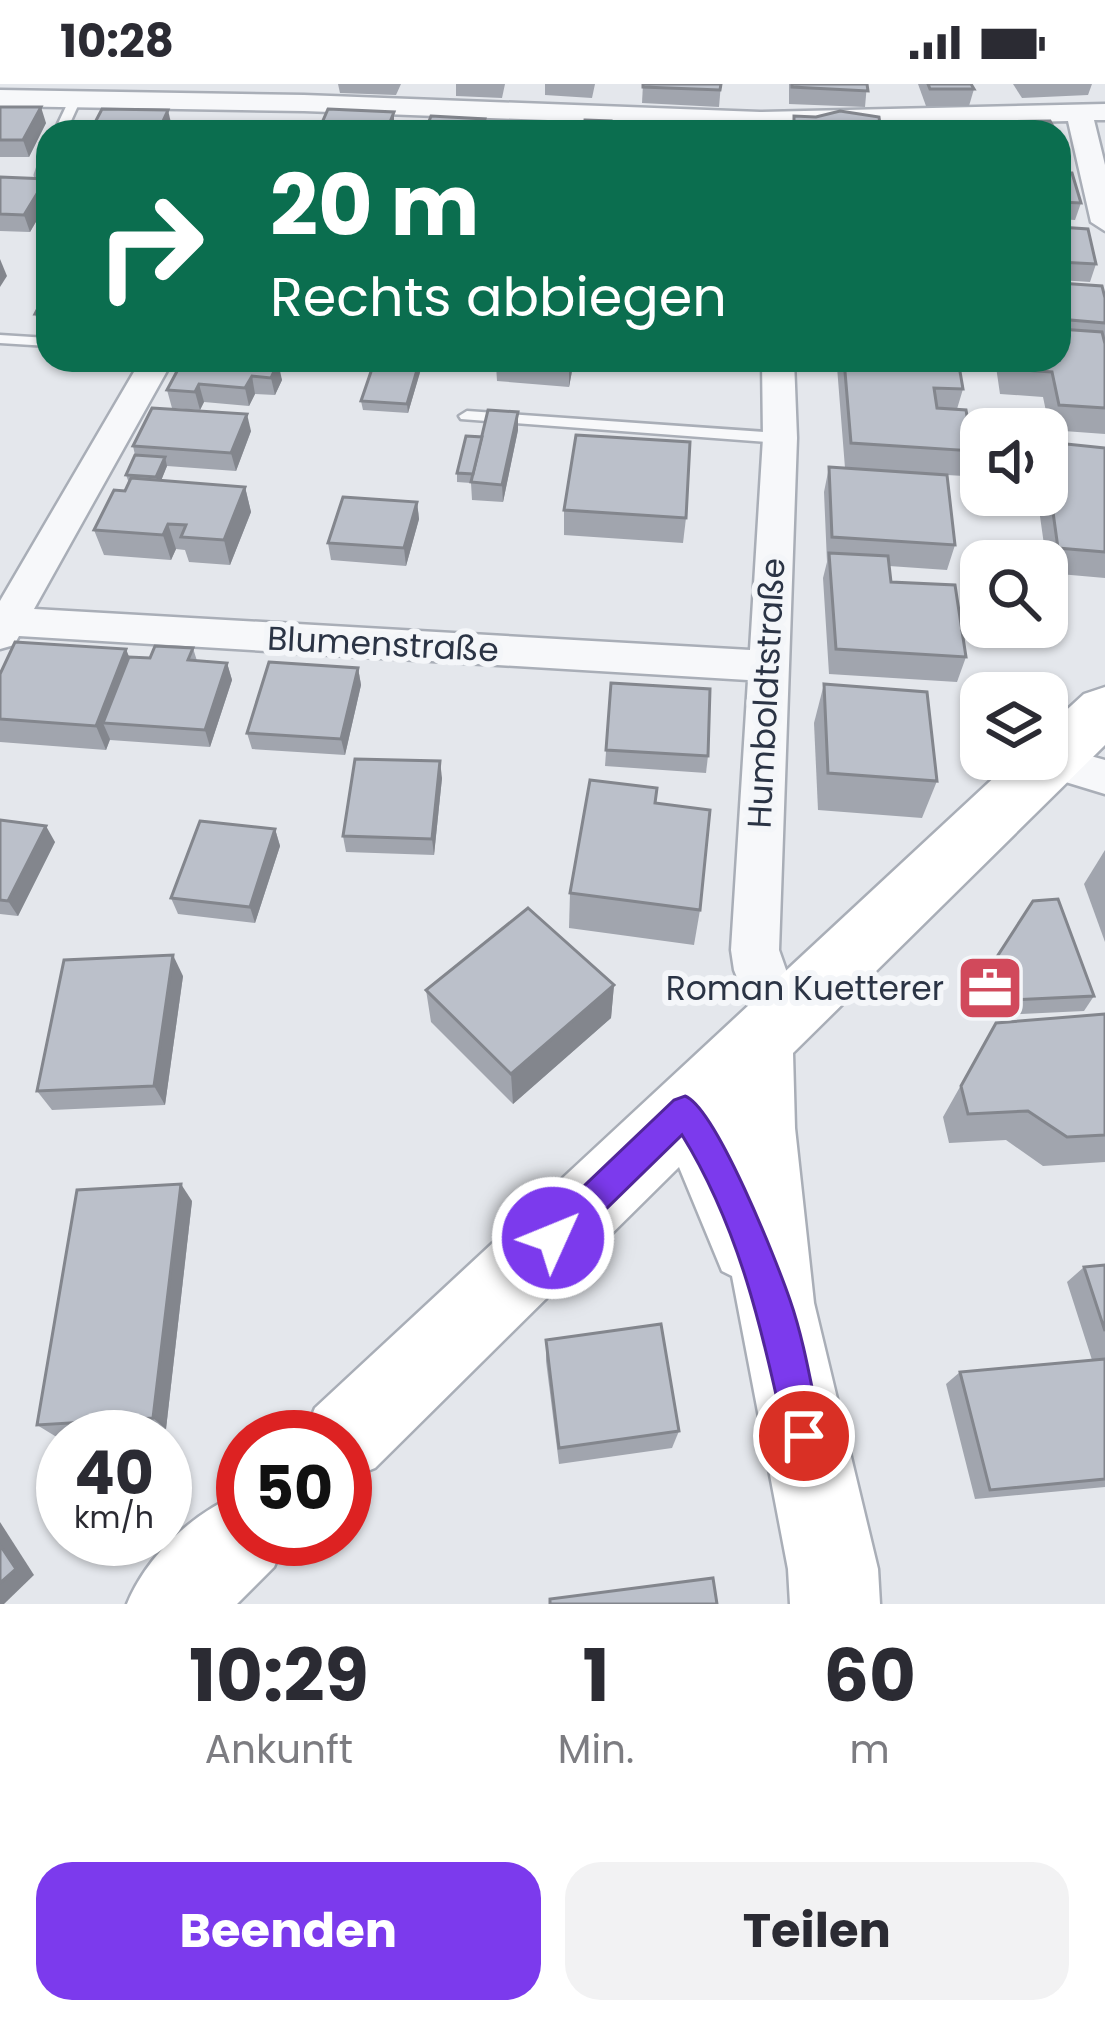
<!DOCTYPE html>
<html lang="de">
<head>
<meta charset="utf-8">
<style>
	body { margin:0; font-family:Poppins,sans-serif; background:#f2f2f3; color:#2b2b33; height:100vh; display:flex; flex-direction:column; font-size:45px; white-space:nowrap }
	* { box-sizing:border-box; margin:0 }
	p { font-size:39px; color:#7c7c81 }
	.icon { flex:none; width:66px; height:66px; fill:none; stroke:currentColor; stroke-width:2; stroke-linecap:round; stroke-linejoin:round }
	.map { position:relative; height:1520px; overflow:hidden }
	.details { display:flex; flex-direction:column; background:#fff; flex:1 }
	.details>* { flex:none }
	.guide { position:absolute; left:36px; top:36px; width:1035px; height:252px; border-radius:36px; box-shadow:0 3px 9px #0004; background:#0b6e4f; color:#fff; overflow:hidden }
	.fabs { position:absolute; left:960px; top:324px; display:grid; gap:24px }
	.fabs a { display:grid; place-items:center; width:108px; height:108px; border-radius:24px; background:#fff; box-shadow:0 3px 9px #0004; font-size:60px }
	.speed { position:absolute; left:36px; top:1326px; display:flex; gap:24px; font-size:60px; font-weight:700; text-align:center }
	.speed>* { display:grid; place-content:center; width:156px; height:156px; border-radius:50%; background:#fff; box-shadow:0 3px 9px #0004; line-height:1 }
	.speed small { font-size:30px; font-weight:400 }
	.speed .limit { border:18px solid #d22; background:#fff; color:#111 }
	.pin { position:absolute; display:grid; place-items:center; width:102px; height:102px; color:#fff; margin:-51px; border:6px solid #fff; border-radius:50%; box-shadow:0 3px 12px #0007 }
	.me { position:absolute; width:132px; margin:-66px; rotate:46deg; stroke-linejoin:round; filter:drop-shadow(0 0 9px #0008) }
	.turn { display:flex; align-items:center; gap:42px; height:252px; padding:0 36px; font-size:54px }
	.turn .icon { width:156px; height:156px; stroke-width:2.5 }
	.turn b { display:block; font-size:84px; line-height:102px }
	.eta { display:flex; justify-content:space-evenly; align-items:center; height:204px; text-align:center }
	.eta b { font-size:72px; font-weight:700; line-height:84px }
	.cta { display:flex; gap:24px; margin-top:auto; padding:24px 36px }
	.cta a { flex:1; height:138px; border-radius:36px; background:#7c3aed; color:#fff; font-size:48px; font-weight:700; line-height:138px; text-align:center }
	.cta a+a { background:#f2f2f3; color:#2b2b33 }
	.status { display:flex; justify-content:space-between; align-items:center; height:84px; padding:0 60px; background:#fff; direction:ltr }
	.status svg { height:33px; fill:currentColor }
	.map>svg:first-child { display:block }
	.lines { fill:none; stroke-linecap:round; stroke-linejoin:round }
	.lane-casing { stroke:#a9aeb7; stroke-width:5 }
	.street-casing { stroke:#a9aeb7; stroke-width:5 }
	.secondary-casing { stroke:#a9aeb7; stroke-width:5 }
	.lane { fill:#f7f8fa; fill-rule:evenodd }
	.street { fill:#f7f8fa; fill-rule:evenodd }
	.secondary { fill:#fff; fill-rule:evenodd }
	.wall { fill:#a1a5ae }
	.shaded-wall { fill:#83868d }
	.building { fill:#bbc0ca; stroke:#83868d; stroke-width:3 }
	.route { fill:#7c3aed; stroke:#51269a; stroke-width:3 }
	.labels { text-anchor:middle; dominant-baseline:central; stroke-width:12; stroke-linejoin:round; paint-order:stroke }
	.street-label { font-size:33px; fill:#2b3445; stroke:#f4f6f9 }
	.poi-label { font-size:33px; fill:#2b3445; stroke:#f4f6f9; text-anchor:end }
</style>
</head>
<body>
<div class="status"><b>10:28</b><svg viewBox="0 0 49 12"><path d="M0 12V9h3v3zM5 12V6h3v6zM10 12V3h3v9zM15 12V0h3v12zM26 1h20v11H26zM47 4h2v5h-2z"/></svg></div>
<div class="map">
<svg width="1105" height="1520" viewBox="0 0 1105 1520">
	<rect width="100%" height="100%" fill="#e4e7ec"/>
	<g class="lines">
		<defs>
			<g id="lane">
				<polygon points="71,12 81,15 66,48 54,48"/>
				<polygon points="48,69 47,88 36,91 42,73"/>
				<polygon points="0,251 48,254 48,262 0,259"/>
				<polygon points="467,327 780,349 788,354 780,359 461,335 459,332"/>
			</g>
			<g id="street">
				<polygon points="0,6 304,11 760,28 1105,20 1105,36 1094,36 1105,81 1105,147 1091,138 1068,37 760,44 304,27 0,22"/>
				<polygon points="141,276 173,276 34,525 750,566 763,354 762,276 794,276 797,354 779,866 804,937 797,953 779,959 761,953 734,886 731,866 748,596 19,552 14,561 0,565 0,517"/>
				<polygon points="1051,661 1105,676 1105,710 1036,689 1030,677 1047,675"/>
			</g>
			<g id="secondary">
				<polygon points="1105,603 1105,661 793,969 795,1044 814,1219 878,1485 880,1520 790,1520 788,1485 732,1192 722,1187 679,1083 375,1384 345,1396 345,1353 303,1353 315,1324 1014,675 1047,675 1047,644 1084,610"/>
				<path d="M243 1408V1455H286L274 1483 237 1520H127C147 1471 194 1428 243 1408Z"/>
			</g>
		</defs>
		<use href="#lane" class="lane-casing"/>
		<use href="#street" class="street-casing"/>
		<use href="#secondary" class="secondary-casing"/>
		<use href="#lane" class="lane"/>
		<use href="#street" class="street"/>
		<use href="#secondary" class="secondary"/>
	</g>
	<g class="wall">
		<polygon points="338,0 401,0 396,11 340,9"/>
		<polygon points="456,0 505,0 502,14 456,12"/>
		<polygon points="545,0 595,0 592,14 545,11"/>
		<polygon points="643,0 721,0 719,23 642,19"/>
		<polygon points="789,0 867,0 865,23 789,20"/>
		<polygon points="918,0 971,0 974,5 969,22 926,22"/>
		<polygon points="1013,0 1092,0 1088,11 1022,14"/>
		<polygon points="0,23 46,39 29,73 0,73"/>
		<polygon points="1059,53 1067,68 1062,85 1059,85"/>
		<polygon points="1059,89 1081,119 1075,136 1059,135"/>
		<polygon points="0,93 46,95 48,102 48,117 30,148 0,147"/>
		<polygon points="1059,143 1096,180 1090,198 1059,196"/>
		<polygon points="1059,199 1105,214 1105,350 1050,346 1043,313 1000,310 995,276 1059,276"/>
		<polygon points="48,205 48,248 41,247 35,230"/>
		<polygon points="183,276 274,276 282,296 275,311 255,310 249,322 204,318 200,326 172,324 167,306"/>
		<polygon points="420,276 421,285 408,329 363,326 361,317"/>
		<polygon points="574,276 569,303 497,297 496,280"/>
		<polygon points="839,276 958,276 963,305 957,325 973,367 964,392 947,391 955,461 947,486 889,482 891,498 966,573 957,598 829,590 823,494 827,478 824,408 829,383 845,384 837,283"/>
		<polygon points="518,346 503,418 472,416 471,399 457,398 457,389 482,353"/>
		<polygon points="251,347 236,387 167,382 161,396 245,403 251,428 230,481 189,478 185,466 176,465 171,476 104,471 94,446 125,407 129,399 126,391 135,371 133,362"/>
		<polygon points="1047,358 1105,364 1105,494 1048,489 1037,411 1047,411"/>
		<polygon points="417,418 419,435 406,482 331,476 328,459"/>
		<polygon points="564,426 686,434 683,459 564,451"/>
		<polygon points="193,564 197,577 227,579 232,596 210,663 110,656 106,666 0,658 0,590 129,573 150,574"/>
		<polygon points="358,584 361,601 345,671 252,665 247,649"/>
		<polygon points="611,599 708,672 706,689 605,682"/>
		<polygon points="824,600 937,697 922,734 818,726 814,639"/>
		<polygon points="442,694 434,771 346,768 343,752"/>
		<polygon points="655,719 700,826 694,861 569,844 570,809"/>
		<polygon points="0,736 55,758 18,832 0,830"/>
		<polygon points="275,745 280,762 255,839 178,830 171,814"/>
		<polygon points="1105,766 1105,858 1084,800"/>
		<polygon points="183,892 165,1021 52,1026 37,1007"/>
		<polygon points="982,896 1094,912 1084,927 981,932 974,910"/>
		<polygon points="614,901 611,934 513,1020 431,938 426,906"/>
		<polygon points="1105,930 1105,1078 1043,1082 1006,1056 949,1059 943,1033 996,939"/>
		<polygon points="192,1117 166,1345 55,1352 37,1341"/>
		<polygon points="1105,1181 1105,1403 975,1415 946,1300 960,1288 1092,1276 1067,1198 1084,1183"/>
		<polygon points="546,1256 679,1347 672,1364 559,1380 546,1277"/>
	</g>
	<g class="shaded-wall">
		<polygon points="41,23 46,39 29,73 23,56"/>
		<polygon points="168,26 172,43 170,48 158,48"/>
		<polygon points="394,28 394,48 386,48"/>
		<polygon points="46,95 48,102 48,117 30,148 24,131"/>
		<polygon points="0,175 7,192 0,203"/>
		<polygon points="420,276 421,285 408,329 407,320"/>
		<polygon points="571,276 574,276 569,303 569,285"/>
		<polygon points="278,278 282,296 275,311 271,294"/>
		<polygon points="252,292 255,310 249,322 245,304"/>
		<polygon points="199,300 204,318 200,326 195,308"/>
		<polygon points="518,328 518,346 503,418 502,401"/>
		<polygon points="247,330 251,347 236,387 231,369"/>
		<polygon points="165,373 167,382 159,402 156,393"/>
		<polygon points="245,403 251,428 230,481 224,456"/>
		<polygon points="417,418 419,435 406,482 404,464"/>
		<polygon points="168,440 176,465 171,476 163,451"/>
		<polygon points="126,565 136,590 103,639 110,655 106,666 96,642"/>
		<polygon points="227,579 232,596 210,663 205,646"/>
		<polygon points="358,584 361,601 345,671 341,655"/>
		<polygon points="440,677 442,694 434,771 432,755"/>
		<polygon points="46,742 55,758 18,832 8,817"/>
		<polygon points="275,745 280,762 255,839 250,823"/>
		<polygon points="173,871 183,892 165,1021 154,1002"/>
		<polygon points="614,901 611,934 513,1020 511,990"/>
		<polygon points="181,1100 192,1117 166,1345 153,1334"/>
		<polygon points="0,1438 34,1491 4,1520 0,1520"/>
	</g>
	<g class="building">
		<polygon points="643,0 721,0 720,6 643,3"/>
		<polygon points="792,0 867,0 868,7 792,3"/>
		<polygon points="928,0 971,0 974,5 930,5"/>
		<polygon points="0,23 41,23 23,56 0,56"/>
		<polygon points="102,25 168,26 158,48 90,48"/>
		<polygon points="328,25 394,28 386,48 318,48"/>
		<polygon points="840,27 879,33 881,48 794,48 794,32 816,33"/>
		<polygon points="431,32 485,35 481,48 425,48"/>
		<polygon points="585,36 611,37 610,48 584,48"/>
		<polygon points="1050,37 1056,48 974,48 969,38"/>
		<polygon points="678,39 723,40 723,48 678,48"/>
		<polygon points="1059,53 1067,68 1059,68"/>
		<polygon points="1059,89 1072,89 1081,119 1059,118"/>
		<polygon points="0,93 46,95 24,131 0,130"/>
		<polygon points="1059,143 1088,145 1096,180 1059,178"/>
		<polygon points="1059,199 1102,202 1105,214 1105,239 1059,235"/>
		<polygon points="48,205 48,230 35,230"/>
		<polygon points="1059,245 1102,248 1105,260 1105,324 1059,321 1052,288 1009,285 1007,276 1059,276"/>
		<polygon points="183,276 262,276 278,278 271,294 252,292 245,304 199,300 195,308 167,306"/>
		<polygon points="375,276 420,276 407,320 361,317"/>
		<polygon points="497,276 571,276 569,285 496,280"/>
		<polygon points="844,276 958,276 963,305 934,304 937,324 966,326 973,367 851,359"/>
		<polygon points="152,324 247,330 231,369 133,362"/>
		<polygon points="488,326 518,328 502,401 471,398"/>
		<polygon points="576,351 690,358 686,434 564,426"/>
		<polygon points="466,352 482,353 473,390 457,389"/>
		<polygon points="1047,358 1105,364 1105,468 1058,464 1047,385"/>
		<polygon points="135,371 165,373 156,393 126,391"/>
		<polygon points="829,383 947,391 955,461 832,453"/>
		<polygon points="131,394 245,403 224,456 181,453 186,441 168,440 163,451 94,446 114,406 125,407"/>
		<polygon points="343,413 417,418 404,464 328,459"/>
		<polygon points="829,469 888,472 891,498 955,501 966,573 836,565"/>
		<polygon points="15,558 126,565 96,642 0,635 0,590"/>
		<polygon points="155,562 193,564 188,576 227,579 205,646 103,639 129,573 150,574"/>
		<polygon points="269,578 358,584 341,655 247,649"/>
		<polygon points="611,599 710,605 708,672 606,666"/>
		<polygon points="824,600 927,608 937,697 828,689"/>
		<polygon points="355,675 440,677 432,755 343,752"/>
		<polygon points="590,696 657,704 655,719 710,726 700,826 570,809"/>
		<polygon points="0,736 46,742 8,817 0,816"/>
		<polygon points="200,737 275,745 250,823 171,814"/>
		<polygon points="1058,815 1094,912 990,917 982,896 1033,817"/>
		<polygon points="528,824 614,901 511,990 426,906"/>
		<polygon points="173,871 154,1002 37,1007 64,876"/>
		<polygon points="1105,930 1105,1051 1067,1053 1028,1027 968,1030 961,1002 996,939"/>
		<polygon points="181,1100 153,1334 37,1341 77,1106"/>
		<polygon points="1105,1181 1105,1247 1084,1183"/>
		<polygon points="661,1240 679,1347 559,1364 546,1256"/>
		<polygon points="1105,1275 1105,1395 990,1406 960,1288"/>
		<polygon points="0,1461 16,1485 0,1499"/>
		<polygon points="713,1494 717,1520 550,1520 550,1515"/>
	</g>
	<path class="route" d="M685 1012C716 1024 777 1178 790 1216 805 1259 812 1307 822 1352L817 1365 804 1370 791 1365 785 1352C763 1248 739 1143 682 1051L564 1166 553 1171 541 1166 536 1154 541 1143 674 1016Z"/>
	<defs>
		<symbol id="office-square" viewBox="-11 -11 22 22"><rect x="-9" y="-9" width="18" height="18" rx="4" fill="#d1495b" stroke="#f4f6f9"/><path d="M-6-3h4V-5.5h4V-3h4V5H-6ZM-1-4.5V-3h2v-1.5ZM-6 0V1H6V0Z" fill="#fff"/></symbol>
	</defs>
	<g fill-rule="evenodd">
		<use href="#office-square" x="952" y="866" width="76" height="76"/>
	</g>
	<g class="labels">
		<g class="street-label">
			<text transform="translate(383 560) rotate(3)">Blumenstraße</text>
			<text transform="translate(766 609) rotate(-87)">Humboldtstraße</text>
		</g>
		<g class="poi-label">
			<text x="944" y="904">Roman Kuetterer</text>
		</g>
	</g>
</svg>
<div class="fabs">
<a><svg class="icon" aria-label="sound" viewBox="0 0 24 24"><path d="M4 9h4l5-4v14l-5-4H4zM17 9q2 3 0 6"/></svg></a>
<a><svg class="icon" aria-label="search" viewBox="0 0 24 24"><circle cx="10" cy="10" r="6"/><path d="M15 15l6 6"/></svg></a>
<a><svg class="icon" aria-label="layers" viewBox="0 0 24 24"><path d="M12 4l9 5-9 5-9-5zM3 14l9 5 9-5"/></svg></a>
</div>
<div class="speed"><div>40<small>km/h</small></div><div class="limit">50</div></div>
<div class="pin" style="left:804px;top:1352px;background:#d93025"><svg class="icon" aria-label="arrive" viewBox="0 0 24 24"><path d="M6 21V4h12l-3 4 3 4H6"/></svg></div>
<svg class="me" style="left:553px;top:1154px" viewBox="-20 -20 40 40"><circle r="17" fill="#7c3aed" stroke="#fff" stroke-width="3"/><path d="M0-11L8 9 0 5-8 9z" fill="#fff"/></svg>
<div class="guide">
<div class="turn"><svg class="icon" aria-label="right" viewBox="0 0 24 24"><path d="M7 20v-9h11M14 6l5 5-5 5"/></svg><div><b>20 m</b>Rechts abbiegen</div></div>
</div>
</div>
<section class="details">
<div class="eta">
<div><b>10:29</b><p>Ankunft</p></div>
<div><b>1</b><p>Min.</p></div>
<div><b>60</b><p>m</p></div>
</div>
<div class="cta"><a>Beenden</a><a>Teilen</a></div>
</section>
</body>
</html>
